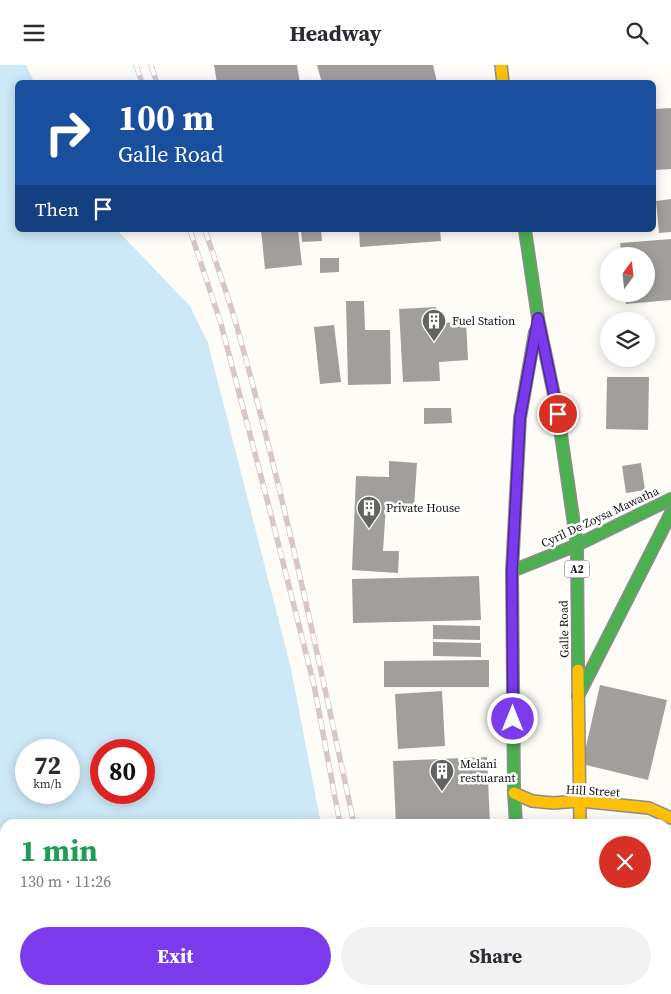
<!DOCTYPE html>
<html lang="en">
<head>
<meta charset="utf-8">
<style>
	body { margin:0; font-family:"Source Serif 4",serif; background:#f2f2f3; color:#2b2b33; height:100vh; display:flex; flex-direction:column; font-size:19px; white-space:nowrap }
	* { box-sizing:border-box; margin:0 }
	p { font-size:16px; color:#7c7c81 }
	.icon { flex:none; width:28px; height:28px; fill:none; stroke:currentColor; stroke-width:2; stroke-linecap:round; stroke-linejoin:round }
	.map { position:relative; flex:1; overflow:hidden }
	.details { position:absolute; left:0px; top:754px; width:671px; height:176px; display:flex; flex-direction:column; background:#fff; border-radius:15px 15px 0 0; box-shadow:0 2px 12px #0003 }
	.details>* { flex:none }
	.hud { position:absolute; left:15px; top:15px; width:641px; height:152px; border-radius:8px; box-shadow:0 2px 12px #0003; background:#1a4fa0; color:#fff; overflow:hidden }
	.needle { width:32px; rotate:15deg }
	.buttons { position:absolute; left:600px; top:182px; display:grid; gap:10px }
	.buttons a { display:grid; place-items:center; width:55px; height:55px; border-radius:50%; background:#fff; box-shadow:0 2px 12px #0003; font-size:25px }
	.speed { position:absolute; left:15px; top:674px; display:flex; gap:10px; font-size:25px; font-weight:700; text-align:center }
	.speed>* { display:grid; place-content:center; width:65px; height:65px; border-radius:50%; background:#fff; box-shadow:0 2px 12px #0003; line-height:1 }
	.speed small { font-size:12px; font-weight:400 }
	.speed .limit { border:8px solid #d22; background:#fff; color:#111 }
	.pin { position:absolute; display:grid; place-items:center; width:42px; height:42px; color:#fff; margin:-21px; border:2px solid #fff; border-radius:50%; box-shadow:0 1px 5px #0007 }
	.me { position:absolute; width:55px; margin:-28px; rotate:0deg; stroke-linejoin:round; filter:drop-shadow(0 0 4px #0008) }
	.turn { display:flex; align-items:center; gap:18px; height:105px; padding:0 20px; font-size:22px }
	.turn .icon { width:65px; height:65px; stroke-width:2.5 }
	.turn b { display:block; font-size:35px; line-height:42px }
	.then { display:flex; align-items:center; height:48px; padding:0 20px; background:#0003; gap:10px; font-size:19px }
	.round { display:grid; place-items:center; flex:none; width:52px; height:52px; border-radius:26px; background:#f2f2f3 }
	.overview { display:flex; align-items:center; justify-content:space-between; height:85px; padding:0 20px }
	h1 { font-size:30px; font-weight:700; line-height:38px; color:#1e9e55 }
	.action { display:flex; gap:10px; margin-top:auto; padding:10px 20px }
	.action a { flex:1; height:58px; border-radius:30px; background:#7c3aed; color:#fff; font-size:20px; font-weight:700; line-height:58px; text-align:center }
	.action a+a { background:#f2f2f3; color:#2b2b33 }
	header { display:flex; justify-content:space-between; align-items:center; height:65px; padding:0 20px; background:#fff; font-size:22px; font-weight:700 }
	.map>svg:first-child { display:block }
	.water { fill:#cde8f7; fill-rule:evenodd }
	.building { fill:#a19f9c }
	.lines { fill:none; stroke-linecap:round; stroke-linejoin:round }
	.fast-casing { stroke:#8e8d8b; stroke-width:14 }
	.slow-casing { stroke:#8e8d8b; stroke-width:14 }
	.jam-casing { stroke:#8e8d8b; stroke-width:14 }
	.fast { stroke:#4caf50; stroke-width:11 }
	.slow { stroke:#ffc107; stroke-width:11 }
	.jam { stroke:#c62828; stroke-width:11 }
	.rail-casing { stroke:#d9c6c7; stroke-width:5.5 }
	.rail { stroke:#fff; stroke-width:4; stroke-dasharray:11; stroke-linecap:butt }
	.route-casing { stroke:#51269a; stroke-width:12 }
	.route { stroke:#7c3aed; stroke-width:9 }
	.labels { text-anchor:middle; dominant-baseline:central; stroke-width:5; stroke-linejoin:round; paint-order:stroke }
	.shield { fill:#fff; stroke:#585858; stroke-width:1 }
	.shield-label { font-size:11px; font-weight:bold; fill:#111 }
	.poi-label { font-size:12px; fill:#111; stroke:#fff; text-anchor:start }
	.street-label { font-size:12px; fill:#111; stroke:#fff }
</style>
</head>
<body>
<header><svg class="icon" aria-label="menu" viewBox="0 0 24 24"><path d="M4 6h16M4 12h16M4 18h16"/></svg>Headway<svg class="icon" aria-label="search" viewBox="0 0 24 24"><circle cx="10" cy="10" r="6"/><path d="M15 15l6 6"/></svg></header>
<div class="map">
<svg width="671" height="929" viewBox="0 0 671 929">
	<rect width="100%" height="100%" fill="#fdfcf7"/>
	<path class="water" d="M0 0H26L34 17 18 18V165H117L190 241 208 278 291 604 321 759H5V925H353L354 929H0ZM26 685H69V728H26ZM101 685H144V728H101Z"/>
	<g class="building">
		<polygon points="214,0 297,0 300,18 217,18"/>
		<polygon points="317,0 433,0 437,17 322,18"/>
		<polygon points="671,43 671,104 654,105 654,44"/>
		<polygon points="671,134 671,167 659,168 656,136"/>
		<polygon points="261,165 298,165 302,200 265,204"/>
		<polygon points="301,165 321,165 322,176 302,177"/>
		<polygon points="359,165 440,165 441,176 360,182"/>
		<polygon points="671,174 671,235 626,239 625,229 646,229 646,191 622,191 620,178"/>
		<polygon points="320,193 339,193 339,207 320,208"/>
		<polygon points="346,236 364,236 365,265 390,265 391,319 348,320"/>
		<polygon points="436,242 437,258 466,257 468,295 439,297 440,316 403,317 399,244"/>
		<polygon points="334,260 341,317 320,319 314,262"/>
		<polygon points="607,312 649,312 648,365 606,364"/>
		<polygon points="424,343 451,343 452,358 424,359"/>
		<polygon points="389,396 417,398 414,442 386,440 383,486 399,486 398,508 352,505 356,411 389,412"/>
		<polygon points="641,398 645,425 626,428 622,401"/>
		<polygon points="479,511 481,555 353,558 352,514"/>
		<polygon points="433,560 480,561 480,575 433,574"/>
		<polygon points="433,577 481,578 481,592 433,591"/>
		<polygon points="489,595 489,622 384,622 384,596"/>
		<polygon points="600,620 667,635 648,715 582,699"/>
		<polygon points="442,626 445,681 398,684 395,629"/>
		<polygon points="487,692 490,759 396,759 393,696"/>
		<polygon points="668,778 671,779 671,862 666,860 666,784"/>
		<polygon points="430,925 496,925 497,929 431,929"/>
	</g>
	<g class="lines">
		<defs>
			<g id="fast">
				<polyline points="525,165 538,253 558,349 577,480 578,605"/>
				<polyline points="512,506 577,480 671,434"/>
				<polyline points="578,631 671,448"/>
				<polyline points="516,759 514,728 512,506 520,353 535,267"/>
				<polyline points="576,925 576,929"/>
			</g>
			<g id="slow">
				<polyline points="501,0 503,18"/>
				<polyline points="578,605 580,759"/>
				<polyline points="514,728 532,736 553,738 580,736 649,743 671,753"/>
			</g>
			<polyline id="jam" points="522,925 522,929"/>
		</defs>
		<use href="#fast" class="fast-casing"/>
		<use href="#slow" class="slow-casing"/>
		<use href="#jam" class="jam-casing"/>
		<use href="#fast" class="fast"/>
		<use href="#slow" class="slow"/>
		<use href="#jam" class="jam"/>
		<defs>
			<g id="rail">
				<polyline points="136,0 142,18"/>
				<polyline points="151,0 157,18"/>
				<polyline points="190,165 221,259 269,442 314,620 340,759"/>
				<path d="M205 165C215 195 226 225 235 255 282 421 318 590 354 759"/>
				<polyline points="373,925 374,929"/>
				<polyline points="388,925 388,929"/>
			</g>
		</defs>
		<use href="#rail" class="rail-casing"/>
		<use href="#rail" class="rail"/>
	</g>
	<g class="lines">
		<defs>
			<polyline id="route" points="513,654 512,506 520,353 538,253 558,349"/>
		</defs>
		<use href="#route" class="route-casing"/>
		<use href="#route" class="route"/>
	</g>
	<defs>
		<symbol id="building-pin" viewBox="-11 -11 22 30"><path d="M0 17L-7.5 6A9.5 9.5 0 1 1 7.5 6Z" fill="#646362" stroke="#fff"/><path d="M-4-6H4V6H1V3H-1V6H-4ZM-2.5-4.3h1.7v1.8h-1.7ZM.8-4.3h1.7v1.8H.8ZM-2.5-1h1.7V.8h-1.7ZM.8-1h1.7V.8H.8Z" fill="#fff"/></symbol>
	</defs>
	<g fill-rule="evenodd">
		<use href="#building-pin" x="420" y="242" width="28" height="38"/>
		<use href="#building-pin" x="355" y="429" width="28" height="38"/>
		<use href="#building-pin" x="428" y="692" width="28" height="38"/>
	</g>
	<g class="labels">
		<rect class="shield" x="564.5" y="495.5" width="25" height="17" rx="4"/>
		<g class="shield-label">
			<text x="577" y="504">A2</text>
		</g>
		<g class="poi-label">
			<text x="452" y="256">Fuel Station</text>
			<text x="386" y="443">Private House</text>
			<text x="460" y="699">Melani<tspan x="460" dy="14">restuarant</tspan></text>
		</g>
		<g class="street-label">
			<text transform="translate(600 452) rotate(-25)">Cyril De Zoysa Mawatha</text>
			<text transform="translate(564 564) rotate(-91)">Galle Road</text>
			<text transform="translate(593 726) rotate(3)">Hill Street</text>
		</g>
	</g>
</svg>
<div class="buttons">
<a><svg class="needle" viewBox="-14 -14 28 28"><path d="M0-13l5 13h-10z" fill="#e53935"/><path d="M0 13l5-13h-10z" fill="#7c7c81"/></svg></a>
<a><svg class="icon" aria-label="layers" viewBox="0 0 24 24"><path d="M12 4l9 5-9 5-9-5zM3 14l9 5 9-5"/></svg></a>
</div>
<div class="speed"><div>72<small>km/h</small></div><div class="limit">80</div></div>
<div class="pin" style="left:558px;top:349px;background:#d93025"><svg class="icon" aria-label="arrive" viewBox="0 0 24 24"><path d="M6 21V4h12l-3 4 3 4H6"/></svg></div>
<svg class="me" style="left:513px;top:654px" viewBox="-20 -20 40 40"><circle r="17" fill="#7c3aed" stroke="#fff" stroke-width="3"/><path d="M0-11L8 9 0 5-8 9z" fill="#fff"/></svg>
<div class="hud">
<div class="turn"><svg class="icon" aria-label="right" viewBox="0 0 24 24"><path d="M7 20v-9h11M14 6l5 5-5 5"/></svg><div><b>100 m</b>Galle Road</div></div>
<div class="then">Then<svg class="icon" aria-label="arrive" viewBox="0 0 24 24"><path d="M6 21V4h12l-3 4 3 4H6"/></svg></div>
</div>
<section class="details">
<div class="overview"><div><h1>1 min</h1><p>130 m · 11:26</p></div><a class="round" style="background:#d93025;color:#fff"><svg class="icon" aria-label="close" viewBox="0 0 24 24"><path d="M6 6l12 12M18 6L6 18"/></svg></a></div>
<div class="action"><a>Exit</a><a>Share</a></div>
</section>
</div>
</body>
</html>
